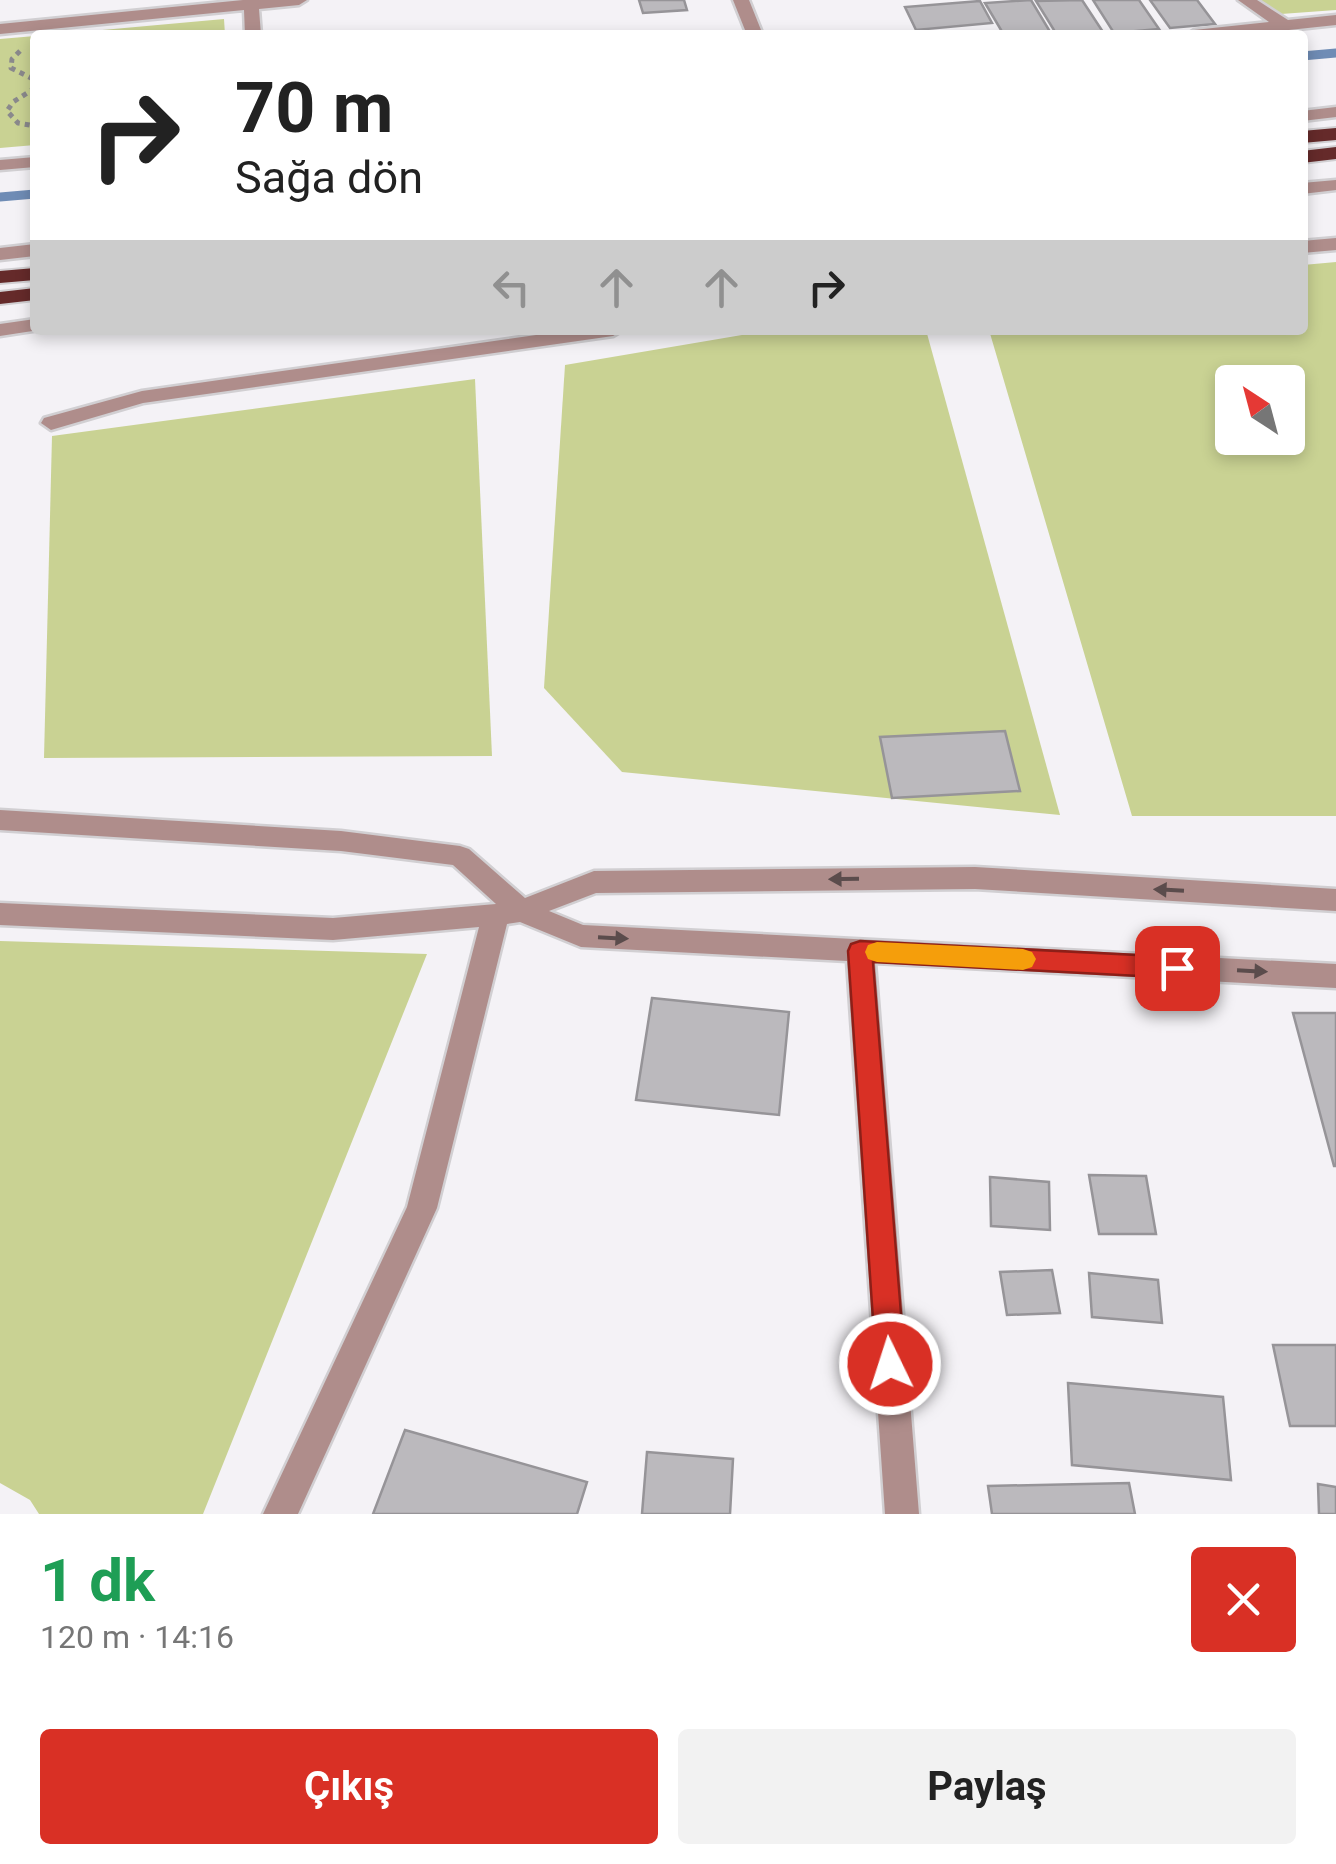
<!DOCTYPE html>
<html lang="tr">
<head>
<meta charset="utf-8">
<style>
	body { margin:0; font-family:Roboto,sans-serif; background:#f2f2f2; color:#222; height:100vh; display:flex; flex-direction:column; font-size:38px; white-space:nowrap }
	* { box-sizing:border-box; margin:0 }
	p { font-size:32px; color:#767676 }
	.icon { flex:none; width:55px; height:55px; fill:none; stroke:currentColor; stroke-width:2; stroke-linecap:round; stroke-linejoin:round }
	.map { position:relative; height:1514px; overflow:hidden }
	.details { display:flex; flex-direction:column; background:#fff; flex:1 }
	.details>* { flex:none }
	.guide { position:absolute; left:30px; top:30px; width:1278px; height:305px; border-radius:10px; box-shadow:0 5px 15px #0003; background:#fff; color:#222; overflow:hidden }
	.needle { width:65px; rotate:324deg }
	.controls { position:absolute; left:1215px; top:365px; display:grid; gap:20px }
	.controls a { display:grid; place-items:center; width:90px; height:90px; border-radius:10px; background:#fff; box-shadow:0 5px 15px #0003; font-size:50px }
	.pin { position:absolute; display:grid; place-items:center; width:85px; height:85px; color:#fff; margin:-42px; border-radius:20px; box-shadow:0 5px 15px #0006 }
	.me { position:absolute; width:110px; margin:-55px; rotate:356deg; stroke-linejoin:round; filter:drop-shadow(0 0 8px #0008) }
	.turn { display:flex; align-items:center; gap:35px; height:210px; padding:0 40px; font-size:45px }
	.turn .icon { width:130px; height:130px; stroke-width:2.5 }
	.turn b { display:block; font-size:70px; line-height:85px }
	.lanes { display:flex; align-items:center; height:95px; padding:0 40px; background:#0003; justify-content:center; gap:50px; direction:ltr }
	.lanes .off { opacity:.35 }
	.round { display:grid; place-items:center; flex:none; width:105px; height:105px; border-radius:10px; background:#f2f2f2 }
	.headline { display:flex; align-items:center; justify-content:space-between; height:170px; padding:0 40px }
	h1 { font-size:60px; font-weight:700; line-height:75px; color:#1e9e55 }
	.button { display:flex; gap:20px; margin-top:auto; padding:20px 40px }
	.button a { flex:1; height:115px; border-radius:10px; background:#d93025; color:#fff; font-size:40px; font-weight:700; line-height:115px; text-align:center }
	.button a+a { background:#f2f2f2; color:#222 }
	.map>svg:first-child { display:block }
	.green { fill:#c9d293; fill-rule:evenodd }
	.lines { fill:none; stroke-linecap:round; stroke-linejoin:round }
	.stream { stroke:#6f8cb5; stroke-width:9 }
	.building { fill:#bbb9bd; stroke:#969498; stroke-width:2.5 }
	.minor-casing { stroke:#d1cfd2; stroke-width:5 }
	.tertiary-casing { stroke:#d1cfd2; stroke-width:5 }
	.trunk-casing { stroke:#d1cfd2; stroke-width:4 }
	.path { stroke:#8a898c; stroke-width:5; stroke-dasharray:5 5; stroke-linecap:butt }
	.minor { fill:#af8d8b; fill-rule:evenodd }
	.tertiary { fill:#af8d8b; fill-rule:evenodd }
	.trunk { fill:#652a2a; fill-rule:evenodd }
	.oneway { fill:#5b4c4c }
	.route { fill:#d93025; stroke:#8d1f18; stroke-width:2.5 }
	.slow { fill:#f59e0b }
</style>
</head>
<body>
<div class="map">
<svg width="1336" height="1514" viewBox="0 0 1336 1514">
	<rect width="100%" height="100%" fill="#f4f2f6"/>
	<g class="green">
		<polygon points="1251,0 1336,0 1336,10 1281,14"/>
		<polygon points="224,19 225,35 47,35"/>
		<polygon points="35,36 35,145 0,148 0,39"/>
		<path d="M1336 262V816H1132L989 330H1302L1303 265ZM1232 382H1288V438H1232Z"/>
		<polygon points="772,330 926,330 1060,815 622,772 544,688 565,365"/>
		<polygon points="475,379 492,756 44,758 52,436"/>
		<polygon points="0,941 427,954 203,1514 39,1514 30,1500 0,1483"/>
	</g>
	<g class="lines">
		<g class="stream">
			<polyline points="1302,56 1336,53"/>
			<polyline points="0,197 35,194"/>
		</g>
	</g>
	<g class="building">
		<polygon points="639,0 684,0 687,10 643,13"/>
		<polygon points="1031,0 1052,35 1004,35 985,3"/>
		<polygon points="1082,0 1105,35 1057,35 1036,1"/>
		<polygon points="1093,0 1139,0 1159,29 1114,33"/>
		<polygon points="1150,0 1197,0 1215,24 1170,28"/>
		<polygon points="980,1 992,23 916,30 905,7"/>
		<polygon points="1005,731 1020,791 892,798 880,737"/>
		<polygon points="652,998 789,1012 779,1115 636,1100"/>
		<polygon points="1293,1013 1336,1013 1336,1166 1334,1166"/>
		<polygon points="1089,1175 1146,1176 1156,1234 1099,1234"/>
		<polygon points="990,1177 1049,1182 1050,1230 991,1226"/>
		<polygon points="1052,1270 1060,1313 1007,1315 1000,1272"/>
		<polygon points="1089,1273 1158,1280 1162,1323 1092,1317"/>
		<polygon points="1273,1345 1336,1345 1336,1426 1290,1426"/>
		<polygon points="1068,1383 1223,1397 1231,1480 1072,1465"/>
		<polygon points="405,1430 587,1482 577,1514 373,1514"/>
		<polygon points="647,1452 733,1459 730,1514 642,1514"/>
		<polygon points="1129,1483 1135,1514 992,1514 988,1486"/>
		<polygon points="1318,1484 1336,1487 1336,1514 1319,1514"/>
	</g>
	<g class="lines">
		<defs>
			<g id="minor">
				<polygon points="307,0 299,5 259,9 261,35 245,35 244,10 0,34 0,24 243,0"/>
				<polygon points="733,0 749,0 763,35 747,35"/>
				<polygon points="1238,0 1257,0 1288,20 1336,15 1336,25 1240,35 1186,35 1194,30 1269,22"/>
				<polygon points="35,157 35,167 0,170 0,160"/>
				<polygon points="1336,238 1336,250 1302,253 1302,241"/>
				<polygon points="571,330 623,330 613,336 143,403 51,430 41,423 44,418 142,391"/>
				<polygon points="0,810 341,831 460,846 469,849 525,898 594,871 975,867 1336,889 1336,911 975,889 596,893 549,911 583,925 1336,964 1336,988 875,963 919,1514 885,1514 847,961 581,947 520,922 507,924 437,1208 298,1514 263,1514 407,1207 479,927 333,940 0,925 0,903 333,918 496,904 453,865 341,851 0,830"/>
			</g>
			<g id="tertiary">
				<polygon points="1336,107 1336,117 1302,121 1302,111"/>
				<polygon points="1336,180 1336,190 1302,194 1302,183"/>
				<polygon points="35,244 35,256 0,260 0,248"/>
				<polygon points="35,319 35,330 39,330 0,336 0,324"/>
			</g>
			<g id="trunk">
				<polygon points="1336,128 1336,140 1302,143 1302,131"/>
				<polygon points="1336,147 1336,159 1302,163 1302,151"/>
				<polygon points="35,268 35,280 0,283 0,271"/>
				<polygon points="35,288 35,300 0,304 0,292"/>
			</g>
		</defs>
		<use href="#minor" class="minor-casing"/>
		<use href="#tertiary" class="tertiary-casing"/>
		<use href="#trunk" class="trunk-casing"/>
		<g class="path">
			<polyline points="20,51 12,59 11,68 35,80"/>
			<polyline points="35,88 13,102 7,111 18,123 35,126"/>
		</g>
		<use href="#minor" class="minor"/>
		<use href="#tertiary" class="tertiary"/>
		<use href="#trunk" class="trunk"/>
	</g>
	<defs><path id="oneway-solid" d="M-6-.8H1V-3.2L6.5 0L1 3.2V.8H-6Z" transform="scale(2.5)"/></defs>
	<g class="oneway">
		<use href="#oneway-solid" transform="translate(844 879) rotate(179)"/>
		<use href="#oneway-solid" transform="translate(1169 890) rotate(-177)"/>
		<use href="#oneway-solid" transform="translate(613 938) rotate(3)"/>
		<use href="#oneway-solid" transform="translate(1252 971) rotate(3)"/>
	</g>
	<polygon class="route" points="860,941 1177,957 1186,960 1190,968 1186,975 1177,978 873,962 905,1364 901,1374 890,1378 880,1374 876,1364 848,951 851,944"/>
	<polygon class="slow" points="877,942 1023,949 1032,952 1036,959 1032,967 1023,970 877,962 868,959 865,952 868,945"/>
</svg>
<div class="controls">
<a><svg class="needle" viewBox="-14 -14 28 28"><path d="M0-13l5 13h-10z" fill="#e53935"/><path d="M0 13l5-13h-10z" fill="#767676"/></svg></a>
</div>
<div class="pin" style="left:1177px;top:968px;background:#d93025"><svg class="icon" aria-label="arrive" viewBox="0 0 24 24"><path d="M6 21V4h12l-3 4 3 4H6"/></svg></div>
<svg class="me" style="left:890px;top:1364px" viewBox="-20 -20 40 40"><circle r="17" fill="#d93025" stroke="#fff" stroke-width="3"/><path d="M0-11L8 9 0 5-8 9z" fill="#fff"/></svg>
<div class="guide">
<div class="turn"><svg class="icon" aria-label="right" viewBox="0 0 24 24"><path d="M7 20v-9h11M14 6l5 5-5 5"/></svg><div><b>70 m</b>Sağa dön</div></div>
<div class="lanes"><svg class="icon off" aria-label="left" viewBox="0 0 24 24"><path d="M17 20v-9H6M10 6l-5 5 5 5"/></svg><svg class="icon off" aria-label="ahead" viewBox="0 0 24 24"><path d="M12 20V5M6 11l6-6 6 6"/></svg><svg class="icon off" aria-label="ahead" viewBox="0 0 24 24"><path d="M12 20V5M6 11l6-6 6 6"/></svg><svg class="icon" aria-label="right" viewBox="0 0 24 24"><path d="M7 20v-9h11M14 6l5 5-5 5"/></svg></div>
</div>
</div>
<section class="details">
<div class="headline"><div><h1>1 dk</h1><p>120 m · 14:16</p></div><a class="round" style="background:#d93025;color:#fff"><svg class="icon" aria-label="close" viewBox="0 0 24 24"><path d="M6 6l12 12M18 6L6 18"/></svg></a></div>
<div class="button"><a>Çıkış</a><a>Paylaş</a></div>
</section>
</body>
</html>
